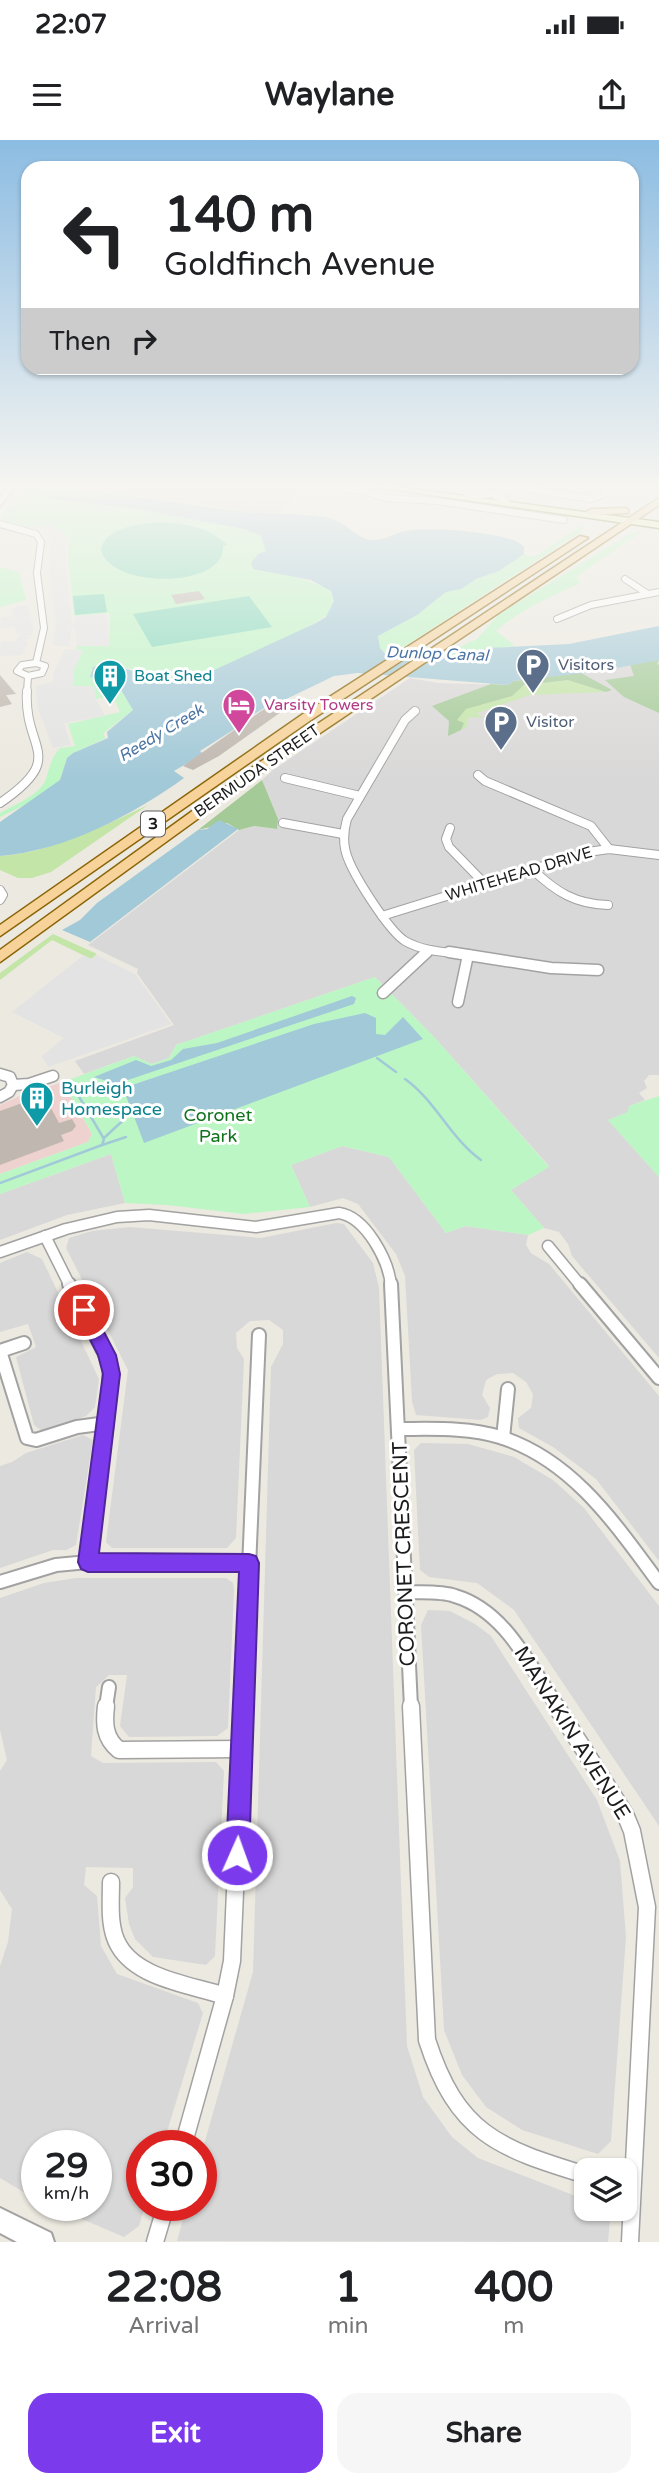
<!DOCTYPE html>
<html lang="en">
<head>
<meta charset="utf-8">
<style>
	body { margin:0; font-family:"Varela Round",sans-serif; background:#f6f6f6; color:#202124; height:100vh; display:flex; flex-direction:column; font-size:26px; white-space:nowrap }
	* { box-sizing:border-box; margin:0 }
	p { font-size:23px; color:#757577 }
	.icon { flex:none; width:38px; height:38px; fill:none; stroke:currentColor; stroke-width:2; stroke-linecap:round; stroke-linejoin:round }
	.map { position:relative; height:2102px; overflow:hidden }
	.details { display:flex; flex-direction:column; background:#fff; flex:1 }
	.details>* { flex:none }
	.banner { position:absolute; left:21px; top:21px; width:618px; height:214px; border-radius:21px; box-shadow:0 2px 5px #0004; background:#fff; color:#202124; overflow:hidden }
	.tools { position:absolute; left:574px; top:2018px; display:grid; gap:14px }
	.tools a { display:grid; place-items:center; width:63px; height:63px; border-radius:14px; background:#fff; box-shadow:0 2px 5px #0004; font-size:35px }
	.speed { position:absolute; left:21px; top:1990px; display:flex; gap:14px; font-size:35px; font-weight:700; text-align:center }
	.speed>* { display:grid; place-content:center; width:91px; height:91px; border-radius:50%; background:#fff; box-shadow:0 2px 5px #0004; line-height:1 }
	.speed small { font-size:18px; font-weight:400 }
	.speed .limit { border:10px solid #d22; background:#fff; color:#111 }
	.pin { position:absolute; display:grid; place-items:center; width:60px; height:60px; color:#fff; margin:-30px; border:4px solid #fff; border-radius:50%; box-shadow:0 2px 7px #0007 }
	.me { position:absolute; width:77px; margin:-38px; rotate:2deg; stroke-linejoin:round; filter:drop-shadow(0 0 5px #0008) }
	.turn { display:flex; align-items:center; gap:24px; height:147px; padding:0 28px; font-size:32px }
	.turn .icon { width:91px; height:91px; stroke-width:2.5 }
	.turn b { display:block; font-size:49px; line-height:60px }
	.then { display:flex; align-items:center; height:66px; padding:0 28px; background:#0003; gap:14px; font-size:26px }
	.eta { display:flex; justify-content:space-evenly; align-items:center; height:119px; text-align:center }
	.eta b { font-size:42px; font-weight:700; line-height:49px }
	.button { display:flex; gap:14px; margin-top:auto; padding:14px 28px }
	.button a { flex:1; height:80px; border-radius:21px; background:#7c3aed; color:#fff; font-size:28px; font-weight:700; line-height:80px; text-align:center }
	.button a+a { background:#f6f6f6; color:#202124 }
	.status { display:flex; justify-content:space-between; align-items:center; height:49px; padding:0 35px; background:#fff; direction:ltr }
	.status svg { height:19px; fill:currentColor }
	header { display:flex; justify-content:space-between; align-items:center; height:91px; padding:0 28px; background:#fff; font-size:32px; font-weight:700 }
	.map>svg:first-child { display:block }
	.residential { fill:#d9d8d8 }
	.commercial { fill:#edd2d0 }
	.grass { fill:#c3e5a7 }
	.forest { fill:#a3ca97 }
	.park { fill:#bdf6c5 }
	.pitch { fill:#81d9bb }
	.parking { fill:#e3e3e3 }
	.water { fill:#a2c9d8 }
	.lines { fill:none; stroke-linecap:round; stroke-linejoin:round }
	.stream { stroke:#a2c9d8; stroke-width:2.5 }
	.building { fill:#c0b8b0 }
	.minor-far4-casing { stroke:#a2a2a2; stroke-width:8 }
	.minor-far3-casing { stroke:#a2a2a2; stroke-width:10 }
	.minor-far2-casing { stroke:#a2a2a2; stroke-width:13 }
	.minor-far1-casing { stroke:#a2a2a2; stroke-width:16 }
	.minor-casing { stroke:#a2a2a2; stroke-width:19 }
	.tertiary-casing { stroke:#a2a2a2; stroke-width:4 }
	.secondary-casing { stroke:#5b6a09; stroke-width:3 }
	.primary-casing { stroke:#8b6507; stroke-width:3 }
	.minor-far4 { stroke:#fff; stroke-width:6 }
	.minor-far3 { stroke:#fff; stroke-width:8 }
	.minor-far2 { stroke:#fff; stroke-width:10 }
	.minor-far1 { stroke:#fff; stroke-width:12 }
	.minor { stroke:#fff; stroke-width:16 }
	.tertiary { fill:#fff; fill-rule:evenodd }
	.secondary { fill:#eff6b5; fill-rule:evenodd }
	.primary { fill:#f7d39a; fill-rule:evenodd }
	.route { fill:#7c3aed; stroke:#51269a; stroke-width:2 }
	.labels { text-anchor:middle; dominant-baseline:central; stroke-width:6; stroke-linejoin:round; paint-order:stroke }
	.far-water-label { font-size:16px; font-style:italic; fill:#4d75a5; stroke:#fff }
	.far-service-label { font-size:16px; fill:#4e5e75; stroke:#fff; text-anchor:start }
	.far-culture-label { font-size:16px; fill:#0d838f; stroke:#fff; text-anchor:start }
	.far-hotel-label { font-size:16px; fill:#b23c85; stroke:#fff; text-anchor:start }
	.far-street-label { font-size:16px; fill:#1b1b1b; stroke:#fff }
	.shield { fill:#fff; stroke:#5f5f5f; stroke-width:2 }
	.shield-label { font-size:16px; font-weight:bold; fill:#1b1b1b }
	.culture-label { font-size:18px; fill:#0d838f; stroke:#fff; text-anchor:start }
	.park-label { font-size:18px; fill:#10721c; stroke:#fff }
	.near-street-label { font-size:21px; fill:#1b1b1b; stroke:#fff }
</style>
</head>
<body>
<div class="status"><b>22:07</b><svg viewBox="0 0 49 12"><path d="M0 12V9h3v3zM5 12V6h3v6zM10 12V3h3v9zM15 12V0h3v12zM26 1h20v11H26zM47 4h2v5h-2z"/></svg></div>
<header><svg class="icon" aria-label="menu" viewBox="0 0 24 24"><path d="M4 6h16M4 12h16M4 18h16"/></svg>Waylane<svg class="icon" aria-label="share" viewBox="0 0 24 24"><path d="M12 15V3M7 8l5-5 5 5M5 13v7h14v-7"/></svg></header>
<div class="map">
<svg width="659" height="2102" viewBox="0 0 659 2102">
	<rect width="100%" height="100%" fill="#ece9e0"/>
	<g class="residential">
		<polygon points="67,347 292,347 299,350 280,375 245,372 112,351"/>
		<polygon points="657,518 659,520 659,935 649,935 644,941 647,948 639,953 645,960 629,966 628,972 608,980 659,1037 659,1218 572,1116 568,1104 559,1092 544,1088 511,1050 549,1026 435,898 375,837 176,905 169,918 152,924 134,916 84,934 75,921 174,885 137,833 138,829 88,805 239,690 254,686 276,689 277,679 262,640 273,630 410,538 438,543 508,545 543,537 601,531"/>
		<polygon points="342,1006 389,1017 446,1093 466,1086 528,1095 526,1105 531,1113 549,1124 659,1256 659,1421 596,1339 553,1307 519,1288 518,1278 531,1268 533,1254 526,1242 513,1233 497,1234 486,1240 482,1255 490,1268 488,1277 481,1280 416,1275 412,1261 405,1136 396,1114 358,1064 343,1058 310,1067 291,1025"/>
		<polygon points="111,1014 125,1063 67,1075 0,1100 0,1054"/>
		<polygon points="336,1083 344,1084 373,1123 379,1148 407,1906 423,1957 452,1997 478,2018 586,2060 586,2068 602,2069 610,2080 608,2102 177,2101 187,2065 201,2065 201,2015 253,1832 271,1227 283,1204 283,1190 269,1180 250,1181 236,1193 237,1208 244,1219 236,1398 227,1408 112,1408 106,1402 128,1230 66,1108 69,1098 92,1091 130,1087 261,1098"/>
		<polygon points="27,1112 42,1119 99,1239 95,1267 86,1276 42,1291 34,1285 16,1217 36,1207 28,1184 0,1192 0,1123"/>
		<polygon points="83,1295 93,1300 76,1405 66,1410 53,1410 0,1428 0,1326 12,1322 26,1313"/>
		<polygon points="421,1303 468,1304 514,1317 553,1340 584,1368 659,1466 659,1686 514,1470 477,1443 429,1437 420,1430 414,1310"/>
		<polygon points="76,1438 226,1438 233,1443 234,1449 228,1588 217,1596 129,1597 120,1586 127,1535 109,1535 96,1547 91,1616 103,1623 216,1622 224,1631 215,1816 206,1825 153,1817 135,1799 129,1784 125,1758 133,1747 133,1728 86,1727 84,1745 97,1756 101,1806 117,1834 198,1863 203,1873 163,2005 142,2006 142,2065 145,2065 139,2086 124,2097 49,2065 96,2065 96,2006 37,2006 37,2060 0,2038 0,1826 8,1802 12,1769 0,1750 0,1631 7,1620 0,1590 0,1458 44,1443"/>
		<polygon points="428,1470 450,1471 475,1484 491,1496 597,1660 620,1721 626,1797 611,2001 598,2014 522,1990 486,1967 462,1935 444,1890 421,1485"/>
	</g>
	<polygon class="commercial" points="63,942 92,994 88,1002 0,1034 0,965 22,955"/>
	<g class="grass">
		<polygon points="568,540 606,552 530,555 477,573 483,578 469,577 466,588 461,590 463,586 457,580 466,569 511,556 524,545"/>
		<path d="M148 665 51 732 32 738H18L0 730V716C51 713 103 686 148 665Z"/>
		<polygon points="53,794 97,814 91,819 52,800 0,840 0,833"/>
	</g>
	<g class="forest">
		<polygon points="657,518 659,520 657,524 659,525 659,573 624,557 605,540 634,536 630,524"/>
		<polygon points="581,533 612,550 606,552 568,540 524,545 512,556 466,569 457,580 464,583 461,590 448,596 449,581 432,566 491,544 508,545 513,541"/>
		<polygon points="262,640 278,679 277,689 254,686 239,690 227,683 198,690"/>
	</g>
	<g class="park">
		<path d="M20 347H35L42 358 132 368 244 389 261 396 266 411 260 413 251 427 253 429 285 434 326 447C333 453 336 462 331 471 324 483 213 535 197 538 161 543 121 518 91 529V533L119 539 133 570 106 591 103 594 106 598 73 613 67 618 60 640 31 662 0 677V673C14 665 40 655 46 639 50 626 51 618 60 608L75 606 68 584 120 572 113 556 96 559 93 546H74V530L82 510H76L77 506H109L110 473 74 476 68 422 69 400 63 391 49 384C35 389 13 388 0 378 4 367 17 365 23 354Z"/>
		<polygon points="584,383 581,392 393,514 388,517 380,508 378,496 417,475 446,452 461,449 476,439 499,431 524,414 534,417"/>
		<path d="M643 391 578 435 576 438 581 443C552 456 521 469 496 491L515 506C493 507 457 519 438 516L477 499 498 475 631 393Z"/>
		<polygon points="0,427 19,432 26,460 0,467"/>
		<polygon points="375,837 435,898 549,1027 511,1050 544,1088 528,1095 466,1086 446,1093 389,1017 342,1006 291,1025 310,1067 244,1074 167,1065 125,1063 111,1014 0,1054 0,1034 88,1002 92,994 63,942 134,916 152,924 169,918 176,905"/>
		<polygon points="659,956 659,1037 608,980 628,972 629,966"/>
	</g>
	<g class="pitch">
		<path d="M148 383C175 381 208 385 227 405L223 406C226 449 110 449 101 410 105 389 131 386 148 383Z"/>
		<polygon points="104,454 107,472 75,475 73,456"/>
		<polygon points="249,456 272,487 152,507 133,474"/>
	</g>
	<g class="parking">
		<polygon points="48,384 59,389 66,398 65,418 72,485 75,484 76,476 107,474 109,506 77,506 75,488 71,489 70,506 53,506 56,484 49,431 51,400 39,388"/>
		<polygon points="18,466 28,466 33,488 32,495 26,496 32,498 24,501 28,502 22,515 0,516 1,502 16,502 21,493 16,493 15,487 0,488 1,477 12,477 15,484 12,469"/>
		<polygon points="65,509 83,510 74,530 74,546 94,546 96,559 105,576 64,583 71,605 53,608 38,569 36,546 53,542 54,532"/>
		<polygon points="84,815 91,819 96,815 135,834 171,884 48,927 42,916 64,898 12,872"/>
	</g>
	<g class="water">
		<path d="M35 347C107 347 175 365 246 372 272 375 300 373 326 377 345 380 358 402 376 400 387 399 399 391 411 390 430 387 514 392 524 407V414L499 431 476 439 461 449 446 452 417 475 378 496 380 508 388 517 429 522 488 508 569 504 659 486V520L601 531 513 541 508 545 358 533 334 536 278 563 274 562 240 583 241 585 200 611 203 614 174 631 184 638C133 675 64 711 0 716V682L60 640 67 618 73 613 108 598 107 592 133 570 120 548V541L90 537 93 527C111 523 125 529 142 533 161 537 179 539 199 537L316 483 326 477 334 461 331 451 311 440 253 429 251 423 258 414 266 411 261 396 244 389 132 368 42 358Z"/>
		<polygon points="219,680 238,689 90,802 62,790 80,780 97,763 198,690 207,689"/>
		<polygon points="352,856 356,858 354,864 116,944 94,937 136,920 151,926 171,920 183,909 217,903"/>
		<polygon points="365,873 376,878 376,894 385,895 403,877 423,899 144,1003 123,948 314,884"/>
	</g>
	<g class="lines">
		<g class="stream">
			<polyline points="377,918 396,932"/>
			<path d="M405 939C436 961 450 998 481 1020"/>
			<polyline points="76,953 92,947"/>
			<polyline points="104,998 132,972"/>
			<polyline points="102,1005 126,997"/>
			<polyline points="0,1043 102,1005 104,999 71,943"/>
		</g>
	</g>
	<g class="building">
		<polygon points="199,451 205,459 176,464 171,455"/>
		<polygon points="0,535 16,554 6,555 12,564 0,567"/>
		<polygon points="274,562 288,567 219,616 193,630 183,626"/>
		<polygon points="44,955 59,983 72,979 76,986 72,991 61,995 64,1001 0,1025 0,971"/>
	</g>
	<g class="lines">
		<defs>
			<g id="minor-far4">
				<polyline points="324,347 363,351 386,358 437,361 564,380"/>
				<polyline points="520,348 591,359 607,353 608,350 604,347"/>
				<polyline points="502,352 495,356 506,360"/>
				<polyline points="467,355 484,355 525,347"/>
				<polyline points="0,384 36,394 41,402 37,433 44,488 36,523"/>
				<polyline points="625,439 648,454"/>
				<polyline points="557,479 591,465 659,452"/>
				<polygon points="36,523 45,526 42,533 28,536 17,531 22,525"/>
				<polyline points="27,553 28,536"/>
			</g>
			<g id="minor-far3">
				<path d="M415 571 405 580 347 679C343 693 343 708 349 721 357 740 389 791 405 801 422 811 444 812 463 814"/>
				<polyline points="478,635 485,641 591,686 609,709"/>
				<polyline points="285,638 360,656"/>
				<path d="M0 663C69 616 23 610 27 551"/>
				<polyline points="283,683 343,694"/>
				<polyline points="450,688 446,699 449,707 485,744"/>
				<path d="M532 729C556 752 575 764 608 765"/>
				<polyline points="0,750 3,755 0,760"/>
				<polyline points="382,776 588,712 609,709 659,715"/>
				<polyline points="425,814 430,810"/>
			</g>
			<g id="minor-far2">
				<polyline points="449,812 551,828 598,830"/>
				<polyline points="383,853 427,812"/>
				<polyline points="458,862 468,815"/>
				<polyline points="0,934 10,937 13,945 9,952 0,957"/>
				<polyline points="13,945 29,944 53,936"/>
				<polyline points="45,1096 70,1146"/>
				<polyline points="548,1106 581,1146"/>
				<path d="M0 1112 66 1089 117 1077 149 1075 256 1087 339 1073C366 1077 389 1121 391 1146"/>
			</g>
			<g id="minor-far1">
				<polyline points="69,1144 110,1224 107,1283 88,1422"/>
				<polyline points="391,1144 411,1567"/>
				<polyline points="580,1144 659,1238"/>
				<polyline points="0,1211 27,1298 36,1300 77,1287 107,1283"/>
				<polyline points="0,1211 24,1203"/>
				<path d="M399 1289C432 1289 468 1287 500 1297 573 1320 616 1385 659 1443"/>
				<polyline points="503,1298 508,1249"/>
				<polyline points="0,1442 56,1425 88,1422 249,1423"/>
				<path d="M406 1452C422 1453 441 1451 455 1456 506 1471 530 1527 558 1567"/>
				<polyline points="106,1567 109,1547"/>
				<polyline points="243,1567 259,1195"/>
			</g>
			<g id="minor">
				<path d="M106 1566C104 1583 104 1598 119 1610L241 1609"/>
				<path d="M411 1566 427 1900C457 1993 497 2008 586 2035"/>
				<polyline points="556,1566 625,1674 632,1691 647,1767 630,2102"/>
				<path d="M111 1742C111 1762 108 1788 119 1806 138 1839 192 1845 225 1856"/>
				<polyline points="183,2006 225,1856 232,1821 243,1566"/>
				<polyline points="155,2102 166,2065"/>
			</g>
			<g id="tertiary">
				<polygon points="7,347 15,347 0,366 0,358"/>
				<polygon points="0,2068 51,2093 54,2102 17,2102 0,2093"/>
			</g>
			<polygon id="secondary" points="376,347 397,347 659,382 659,388"/>
			<g id="primary">
				<polygon points="659,358 659,365 268,628 0,822 0,810 260,622"/>
				<polygon points="625,368 628,369 628,373 591,375 586,372 591,369"/>
				<polygon points="580,396 588,398 311,580 0,796 0,785 303,574"/>
			</g>
		</defs>
		<use href="#minor-far4" class="minor-far4-casing"/>
		<use href="#minor-far3" class="minor-far3-casing"/>
		<use href="#minor-far2" class="minor-far2-casing"/>
		<use href="#minor-far1" class="minor-far1-casing"/>
		<use href="#minor" class="minor-casing"/>
		<use href="#tertiary" class="tertiary-casing"/>
		<use href="#secondary" class="secondary-casing"/>
		<use href="#primary" class="primary-casing"/>
		<use href="#minor-far4" class="minor-far4"/>
		<use href="#minor-far3" class="minor-far3"/>
		<use href="#minor-far2" class="minor-far2"/>
		<use href="#minor-far1" class="minor-far1"/>
		<use href="#minor" class="minor"/>
		<use href="#tertiary" class="tertiary"/>
		<use href="#secondary" class="secondary"/>
		<use href="#primary" class="primary"/>
	</g>
	<linearGradient id="sky" x2="0" y2="1"><stop stop-color="#8cbce2"/><stop offset="0.54" stop-color="#f6f5f1"/><stop offset="1" stop-color="#f6f5f1" stop-opacity="0"/></linearGradient>
	<rect width="659" height="641" fill="url(#sky)"/>
	<polygon class="route" points="84,1163 90,1165 116,1215 120,1234 99,1413 249,1414 256,1416 259,1423 249,1715 245,1723 237,1727 229,1723 226,1715 239,1432 88,1432 81,1429 78,1422 103,1234 98,1215 75,1170 78,1165"/>
	<defs>
		<symbol id="parking-pin" viewBox="-11 -11 22 30"><path d="M0 17L-7.5 6A9.5 9.5 0 1 1 7.5 6Z" fill="#5c6f8a" stroke="#fff"/><path d="M-3.5-5.5H1a3.5 3.5 0 0 1 0 7H-1V5.5H-3.5ZM-1-3.4V-.6H.8a1.4 1.4 0 0 0 0-2.8Z" fill="#fff"/></symbol>
		<symbol id="building-pin" viewBox="-11 -11 22 30"><path d="M0 17L-7.5 6A9.5 9.5 0 1 1 7.5 6Z" fill="#0f9aa8" stroke="#fff"/><path d="M-4-6H4V6H1V3H-1V6H-4ZM-2.5-4.3h1.7v1.8h-1.7ZM.8-4.3h1.7v1.8H.8ZM-2.5-1h1.7V.8h-1.7ZM.8-1h1.7V.8H.8Z" fill="#fff"/></symbol>
		<symbol id="hotel-pin" viewBox="-11 -11 22 30"><path d="M0 17L-7.5 6A9.5 9.5 0 1 1 7.5 6Z" fill="#d1479c" stroke="#fff"/><path d="M-6-4.5h1.5V1H6V5H4.5V3h-9V5H-6ZM-4 0a1.8 1.8 0 1 1 3.6 0ZM.5 0V-2.5h3Q6-2.5 6 0Z" fill="#fff"/></symbol>
	</defs>
	<g fill-rule="evenodd">
		<use href="#parking-pin" x="514" y="506" width="38" height="52"/>
		<use href="#building-pin" x="91" y="517" width="38" height="52"/>
		<use href="#hotel-pin" x="220" y="546" width="38" height="52"/>
		<use href="#parking-pin" x="482" y="563" width="38" height="52"/>
		<use href="#building-pin" x="18" y="939" width="38" height="52"/>
	</g>
	<g class="labels">
		<g class="far-water-label">
			<text transform="translate(437 514) rotate(2)">Dunlop Canal</text>
			<text transform="translate(161 593) rotate(-31)">Reedy Creek</text>
		</g>
		<g class="far-service-label">
			<text x="558" y="525">Visitors</text>
			<text x="526" y="582">Visitor</text>
		</g>
		<g class="far-culture-label">
			<text x="134" y="536">Boat Shed</text>
		</g>
		<g class="far-hotel-label">
			<text x="264" y="565">Varsity Towers</text>
		</g>
		<g class="far-street-label">
			<text transform="translate(257 631) rotate(-35)">BERMUDA STREET</text>
			<text transform="translate(519 734) rotate(-17)">WHITEHEAD DRIVE</text>
		</g>
		<rect class="shield" x="141" y="671.5" width="24" height="25" rx="5"/>
		<g class="shield-label">
			<text x="153" y="684">3</text>
		</g>
		<g class="culture-label">
			<text x="61" y="948">Burleigh<tspan x="61" dy="21">Homespace</tspan></text>
		</g>
		<g class="park-label">
			<text x="218" y="975">Coronet<tspan x="218" dy="21">Park</tspan></text>
		</g>
		<g class="near-street-label">
			<text transform="translate(404 1414) rotate(-92)">CORONET CRESCENT</text>
			<text transform="translate(572 1593) rotate(58)">MANAKIN AVENUE</text>
		</g>
	</g>
</svg>
<div class="tools">
<a><svg class="icon" aria-label="layers" viewBox="0 0 24 24"><path d="M12 4l9 5-9 5-9-5zM3 14l9 5 9-5"/></svg></a>
</div>
<div class="speed"><div>29<small>km/h</small></div><div class="limit">30</div></div>
<div class="pin" style="left:84px;top:1170px;background:#d93025"><svg class="icon" aria-label="arrive" viewBox="0 0 24 24"><path d="M6 21V4h12l-3 4 3 4H6"/></svg></div>
<svg class="me" style="left:237px;top:1715px" viewBox="-20 -20 40 40"><circle r="17" fill="#7c3aed" stroke="#fff" stroke-width="3"/><path d="M0-11L8 9 0 5-8 9z" fill="#fff"/></svg>
<div class="banner">
<div class="turn"><svg class="icon" aria-label="left" viewBox="0 0 24 24"><path d="M17 20v-9H6M10 6l-5 5 5 5"/></svg><div><b>140 m</b>Goldfinch Avenue</div></div>
<div class="then">Then<svg class="icon" aria-label="right" viewBox="0 0 24 24"><path d="M7 20v-9h11M14 6l5 5-5 5"/></svg></div>
</div>
</div>
<section class="details">
<div class="eta">
<div><b>22:08</b><p>Arrival</p></div>
<div><b>1</b><p>min</p></div>
<div><b>400</b><p>m</p></div>
</div>
<div class="button"><a>Exit</a><a>Share</a></div>
</section>
</body>
</html>
